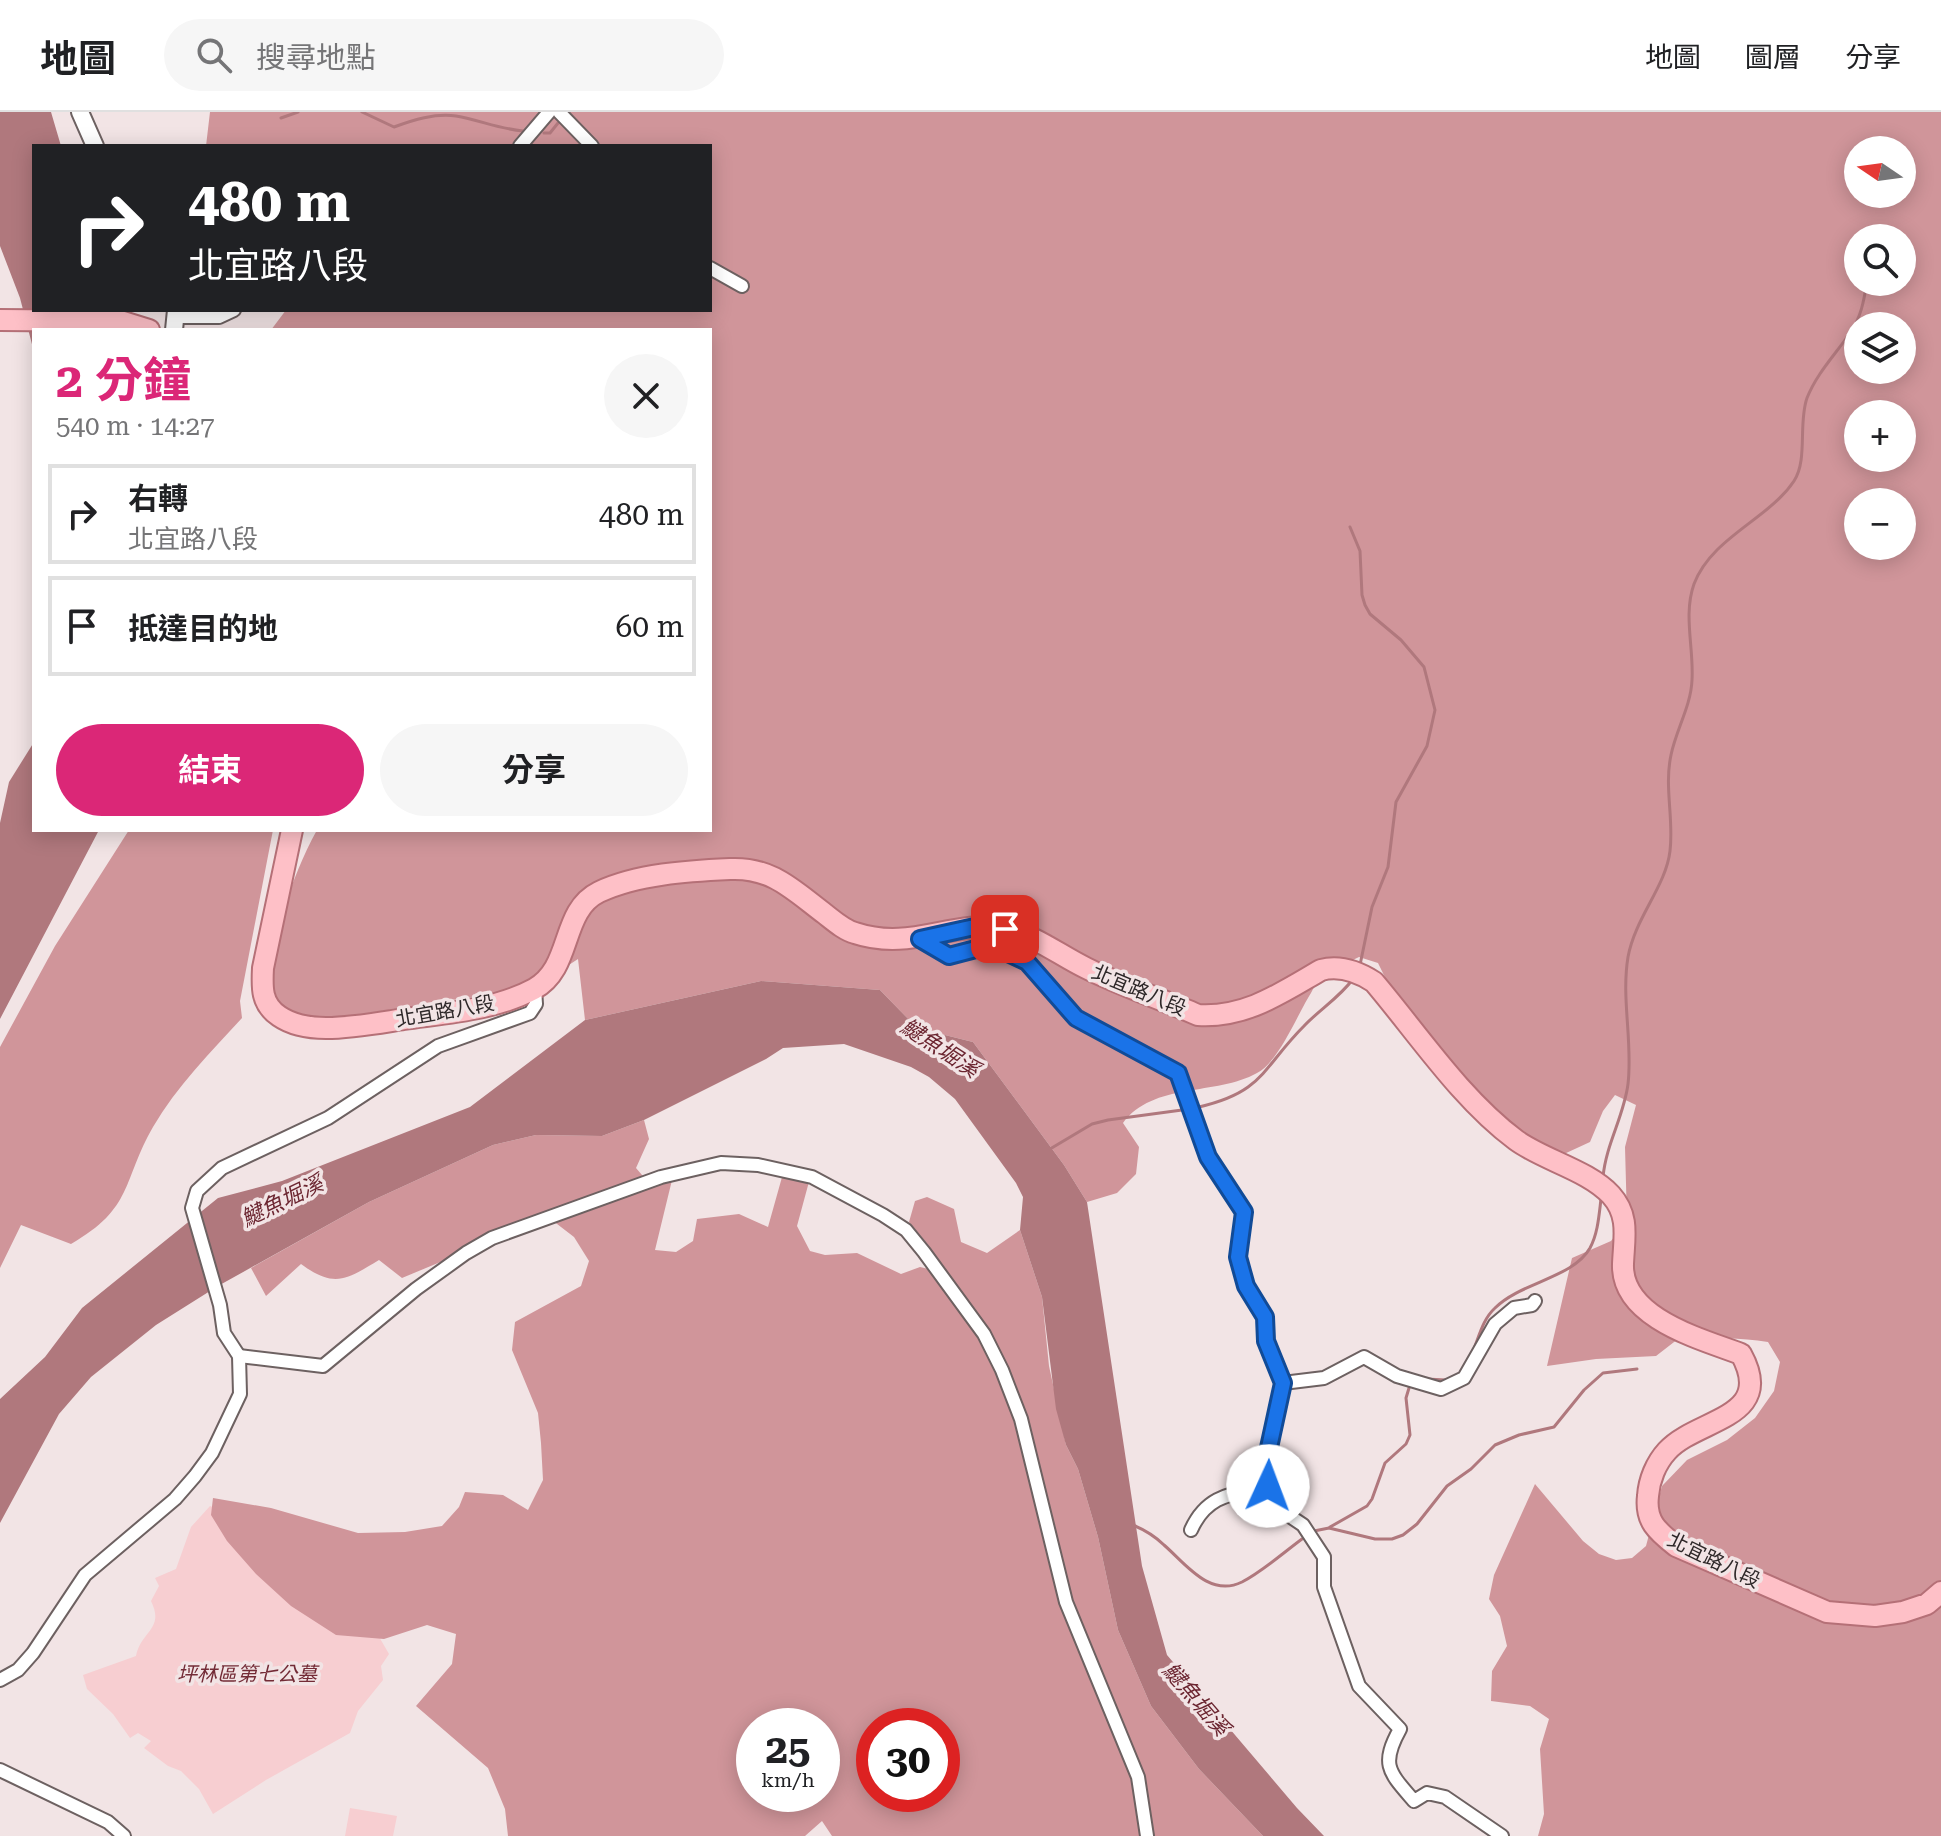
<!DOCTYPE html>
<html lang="zh-TW">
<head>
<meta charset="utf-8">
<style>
	body { margin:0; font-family:"Roboto Serif","Noto Sans TC",serif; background:#f6f6f6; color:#202124; height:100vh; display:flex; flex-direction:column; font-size:30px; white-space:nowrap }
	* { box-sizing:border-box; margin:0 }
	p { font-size:26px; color:#757577 }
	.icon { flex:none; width:44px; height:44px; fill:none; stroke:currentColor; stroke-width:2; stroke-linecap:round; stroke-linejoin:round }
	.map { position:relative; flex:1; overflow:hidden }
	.details { position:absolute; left:32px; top:216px; width:680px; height:504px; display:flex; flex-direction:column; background:#fff; border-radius:0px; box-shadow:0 4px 20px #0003 }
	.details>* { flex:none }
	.guide { position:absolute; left:32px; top:32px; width:680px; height:168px; border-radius:0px; box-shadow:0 4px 20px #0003; background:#202124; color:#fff; overflow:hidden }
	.needle { width:52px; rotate:283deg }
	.fabs { position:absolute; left:1844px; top:24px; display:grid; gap:16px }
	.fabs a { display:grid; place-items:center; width:72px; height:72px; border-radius:50%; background:#fff; box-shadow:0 4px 20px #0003; font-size:40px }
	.speed { position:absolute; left:736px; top:1596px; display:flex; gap:16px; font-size:40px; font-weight:700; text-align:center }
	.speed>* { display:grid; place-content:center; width:104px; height:104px; border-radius:50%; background:#fff; box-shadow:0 4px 20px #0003; line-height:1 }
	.speed small { font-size:20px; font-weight:400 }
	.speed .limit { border:12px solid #d22; background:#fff; color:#111 }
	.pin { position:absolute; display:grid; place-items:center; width:68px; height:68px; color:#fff; margin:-34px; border-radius:16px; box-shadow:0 4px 12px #0006 }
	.me { position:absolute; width:88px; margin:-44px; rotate:2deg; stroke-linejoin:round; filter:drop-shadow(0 0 6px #0008) }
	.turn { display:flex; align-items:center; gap:28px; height:168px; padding:0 24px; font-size:36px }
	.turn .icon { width:104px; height:104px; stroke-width:2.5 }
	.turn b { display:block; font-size:56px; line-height:68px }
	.round { display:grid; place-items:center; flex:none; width:84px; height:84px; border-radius:42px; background:#f6f6f6 }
	.summary { display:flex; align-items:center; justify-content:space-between; height:136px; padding:0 24px }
	h1 { font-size:48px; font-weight:700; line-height:60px; color:#db2777 }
	.primary-button { display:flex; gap:16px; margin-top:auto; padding:16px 24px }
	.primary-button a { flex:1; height:92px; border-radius:48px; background:#db2777; color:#fff; font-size:32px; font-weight:700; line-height:92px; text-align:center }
	.primary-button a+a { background:#f6f6f6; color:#202124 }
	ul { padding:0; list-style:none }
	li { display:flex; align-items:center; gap:24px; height:100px; margin:0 16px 12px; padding:0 8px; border:4px solid #e0e0e0; border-radius:0px }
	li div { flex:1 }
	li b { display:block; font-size:30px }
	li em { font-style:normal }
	header { display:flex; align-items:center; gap:48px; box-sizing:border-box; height:112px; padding:0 40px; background:#fff; border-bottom:2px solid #e0e0e0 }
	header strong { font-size:38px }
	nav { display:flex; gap:44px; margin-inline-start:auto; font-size:28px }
	.search { width:560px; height:72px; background:#f6f6f6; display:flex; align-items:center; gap:20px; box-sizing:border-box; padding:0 28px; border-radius:44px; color:#757577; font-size:30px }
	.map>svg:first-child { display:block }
	.green { fill:#f7ced1 }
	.forest { fill:#d0959a; fill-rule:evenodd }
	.water { fill:#b0787d }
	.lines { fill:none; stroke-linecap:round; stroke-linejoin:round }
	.stream { stroke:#b0787d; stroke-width:3 }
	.minor-casing { stroke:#6d6161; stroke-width:16 }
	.tertiary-casing { stroke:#6d6161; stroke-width:20 }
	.primary-casing { stroke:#b57077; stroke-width:24 }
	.minor { stroke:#fff; stroke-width:12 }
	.tertiary { stroke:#fff; stroke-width:16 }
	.primary { stroke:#fec0c7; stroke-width:20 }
	.route-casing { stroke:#114b97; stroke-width:20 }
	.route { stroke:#1a73e8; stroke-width:14 }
	.labels { text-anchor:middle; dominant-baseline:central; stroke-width:7; stroke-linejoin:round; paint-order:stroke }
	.street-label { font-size:20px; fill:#2e2829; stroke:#f2e4e5 }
	.park-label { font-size:20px; font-style:italic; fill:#732b36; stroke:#f2e4e5 }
	.water-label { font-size:22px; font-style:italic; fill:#6b2530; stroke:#f2e4e5 }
</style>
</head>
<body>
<header>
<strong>地圖</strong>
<div class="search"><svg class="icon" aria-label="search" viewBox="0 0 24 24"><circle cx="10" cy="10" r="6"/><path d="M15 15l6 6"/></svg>搜尋地點</div>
<nav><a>地圖</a><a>圖層</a><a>分享</a></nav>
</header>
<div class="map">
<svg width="1941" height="1724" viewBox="0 0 1941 1724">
	<rect width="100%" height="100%" fill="#f2e4e5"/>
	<g class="green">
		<path d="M210 1394 223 1399 374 1516 389 1542 381 1554 383 1568 358 1599 350 1621 266 1668 213 1702 199 1677 181 1659 168 1654 144 1636 151 1629 138 1621 130 1626 113 1602 87 1577 83 1563 136 1544C141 1519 165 1517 151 1489L159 1474 155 1466 176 1457 191 1415Z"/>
		<polygon points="350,1696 397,1704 393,1724 345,1724"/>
	</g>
	<g class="forest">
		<path d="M210 0H1941V1724H1538L1544 1702 1540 1637 1549 1607 1530 1594 1491 1589 1492 1559 1507 1534 1500 1504 1489 1487 1494 1463 1535 1372 1583 1429 1599 1442 1616 1448 1632 1446 1646 1434 1662 1374 1687 1348 1727 1328 1755 1306 1774 1279 1780 1250 1768 1230C1740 1225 1714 1228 1687 1220L1656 1244 1596 1247 1547 1254 1572 1146 1611 1129 1627 1108 1625 1035 1636 993 1615 983 1603 999 1590 1030 1564 1042 1552 1059 1484 985 1454 977 1405 906 1378 851 1359 845C1347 851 1332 857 1321 866 1316 870 1312 880 1308 886 1296 906 1278 950 1257 961 1216 984 1153 970 1123 1011L1139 1035 1136 1062 1117 1081 1087 1090 1064 1053 973 930 917 916 880 878 761 869 585 908 578 847 535 875 305 911 264 882C274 825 289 769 317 718H710V218H271L286 198H710V34H206ZM1858 38H1902V82H1858ZM1858 126H1902V170H1858ZM1858 214H1902V258H1858ZM1858 302H1902V346H1858ZM1858 390H1902V434H1858Z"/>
		<path d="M129 718H273L240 889 242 906C210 941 177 974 153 1015 122 1069 134 1096 71 1132L21 1113 0 1156V935L55 834Z"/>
		<path d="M644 1008 649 1027 636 1056 648 1070 672 1068 655 1138 676 1140 693 1129 697 1107 739 1102 768 1115 784 1058 810 1066 797 1114 810 1139 825 1143 857 1141 901 1162 920 1155 933 1158 929 1134 909 1110 915 1089 927 1085 954 1097 961 1130 987 1141 1020 1118 1042 1185 1049 1254 1066 1333 1078 1357 1098 1425 1118 1518 1151 1594 1199 1657 1263 1724H832L822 1709 805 1724H508L505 1697 488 1656 416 1594 452 1552 456 1522 427 1513 384 1527 336 1523 291 1494 256 1462 227 1429 211 1403 213 1386 271 1396 358 1421 405 1420 442 1414 459 1395 465 1380 503 1383 528 1398 543 1368 541 1331 538 1301 512 1238 515 1210 581 1174 589 1149 574 1125 548 1105 402 1166 379 1148C347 1167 335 1177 301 1152L266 1184 251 1156 369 1090 493 1033 536 1023 602 1024ZM754 1614H822V1682H754ZM874 1614H942V1682H874Z"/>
	</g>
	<g class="water">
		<polygon points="0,0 51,0 61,34 34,34 34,198 108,198 111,209 34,218 34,240 20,186 0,134"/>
		<polygon points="34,630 34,718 99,718 0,907 0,711 9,670"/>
		<polygon points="761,869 880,878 917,916 973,930 1064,1053 1087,1090 1142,1454 1167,1543 1297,1696 1324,1724 1263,1724 1199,1657 1151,1594 1118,1518 1098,1425 1078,1357 1066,1333 1056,1297 1042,1185 1020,1118 1023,1085 1016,1071 955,987 929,965 911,955 844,932 783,936 766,947 644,1008 602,1024 536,1023 493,1033 369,1090 218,1174 156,1213 91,1265 59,1302 0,1411 0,1287 45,1245 82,1196 218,1086 282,1069 470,995 585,908"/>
	</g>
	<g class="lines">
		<g class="stream">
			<path d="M362 0 394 15C413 8 435 1 456 4 479 8 500 17 523 19"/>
			<polyline points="281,6 298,0"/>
			<polyline points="544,21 550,21 558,11"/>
			<polyline points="1350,415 1360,439 1362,483 1365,493 1370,502 1401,528 1424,555 1435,598 1427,634 1396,690 1388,755 1372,795 1360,853"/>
			<path d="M1199 995C1264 980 1262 956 1304 914 1320 897 1339 886 1353 867"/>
			<polyline points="1050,1037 1092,1012 1108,1008 1182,998"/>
			<path d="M1603 1065C1606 1032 1624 1004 1628 972 1633 930 1621 887 1628 845 1635 806 1666 774 1670 739 1674 707 1664 675 1671 643 1676 618 1691 594 1692 568 1694 536 1683 503 1694 472 1712 425 1769 407 1794 369 1808 348 1798 311 1807 286 1817 261 1835 243 1850 221 1861 206 1864 188 1867 170"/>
			<path d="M1475 1234C1480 1221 1484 1206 1495 1196 1521 1170 1573 1166 1590 1136 1598 1121 1599 1103 1601 1087"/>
			<polyline points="1426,1267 1446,1268"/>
			<path d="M1133 1413C1145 1418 1155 1424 1164 1433 1185 1451 1209 1486 1242 1470 1263 1459 1283 1441 1302 1427"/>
			<polyline points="1330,1415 1367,1394 1372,1387 1385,1351 1406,1332 1410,1323 1406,1286 1409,1276"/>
			<polyline points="1314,1419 1329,1416 1375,1427 1392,1427 1403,1423 1417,1412 1447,1374 1471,1357 1495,1333 1519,1323 1554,1315 1584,1278 1603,1261 1637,1257"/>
		</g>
		<defs>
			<g id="minor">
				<polyline points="559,0 592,34"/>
				<polyline points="520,34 549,0"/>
				<polyline points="710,156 742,174"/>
				<polyline points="175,205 219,205 234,198"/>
				<path d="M920 827 949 844 991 833 1027 850 1076 906 1178 961 1208 1045 1244 1100 1238 1145 1246 1174 1265 1205 1266 1229 1283 1271 1265 1354 1268 1374 1288 1403 1303 1413 1324 1445V1475L1359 1574 1400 1617C1380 1653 1389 1660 1414 1689L1427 1681 1445 1685 1502 1724"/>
				<polyline points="239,1244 323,1254 416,1177 466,1141 492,1126 661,1065 721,1051 758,1053 812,1065 883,1103 906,1118 924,1140 984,1222 1002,1258 1021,1307 1066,1490 1138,1665 1147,1724"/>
				<polyline points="1283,1271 1324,1266 1364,1245 1397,1264 1441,1277 1464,1266 1495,1212 1514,1196 1532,1193 1535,1189"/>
				<path d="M1191 1418C1207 1382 1233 1382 1268 1374"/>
				<polyline points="0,1568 18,1558 33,1541 85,1463 175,1387 195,1364 212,1341 240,1282 239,1244 224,1221 220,1193 192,1096 197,1079 222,1056 328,1006 438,934 530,901 536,892 535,877"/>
				<polyline points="0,1658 108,1710 124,1724"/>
			</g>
			<g id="tertiary">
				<polyline points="80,0 95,34"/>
				<polyline points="174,218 176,198"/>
			</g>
			<g id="primary">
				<polyline points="0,208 120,209 149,218"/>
				<path d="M292 718 263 856C262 875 261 892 279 904 292 913 311 916 326 916 352 916 378 911 404 907 446 901 495 898 534 877 573 856 560 799 599 780 637 762 688 759 730 757 772 755 793 778 825 802 834 809 844 818 855 821 912 840 952 807 1005 817 1035 823 1059 843 1086 856 1122 874 1161 887 1198 903 1246 906 1281 881 1321 858 1340 853 1357 859 1374 870 1418 922 1461 987 1516 1028 1543 1048 1588 1058 1611 1083 1630 1104 1624 1126 1623 1152 1621 1206 1701 1227 1741 1242 1777 1307 1697 1306 1667 1339 1656 1351 1649 1368 1648 1384 1645 1409 1657 1419 1676 1434L1827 1500 1875 1504 1903 1500 1927 1492 1941 1480"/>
			</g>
		</defs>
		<use href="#minor" class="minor-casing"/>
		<use href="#tertiary" class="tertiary-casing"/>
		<use href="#primary" class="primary-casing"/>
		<use href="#minor" class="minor"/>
		<use href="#tertiary" class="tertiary"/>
		<use href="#primary" class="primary"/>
	</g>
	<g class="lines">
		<defs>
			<polyline id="route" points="1005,817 979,814 920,827 949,844 991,833 1027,850 1076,906 1178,961 1208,1045 1244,1100 1238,1145 1246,1174 1265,1205 1266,1229 1283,1271 1265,1354 1268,1374"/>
		</defs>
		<use href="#route" class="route-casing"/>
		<use href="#route" class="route"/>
	</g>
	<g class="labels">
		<g class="street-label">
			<text transform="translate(1139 878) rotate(23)">北宜路八段</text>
			<text transform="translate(445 899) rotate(-10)">北宜路八段</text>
			<text transform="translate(1714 1448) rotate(26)">北宜路八段</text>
		</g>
		<g class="park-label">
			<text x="247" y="1562">坪林區第七公墓</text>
		</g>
		<g class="water-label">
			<text transform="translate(940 936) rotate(33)">𩻸魚堀溪</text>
			<text transform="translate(282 1089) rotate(-26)">𩻸魚堀溪</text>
			<text transform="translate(1196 1587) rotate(49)">𩻸魚堀溪</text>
		</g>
	</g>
</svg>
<div class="fabs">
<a><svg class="needle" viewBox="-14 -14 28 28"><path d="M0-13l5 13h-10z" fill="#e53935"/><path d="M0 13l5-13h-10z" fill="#757577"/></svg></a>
<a><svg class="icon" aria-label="search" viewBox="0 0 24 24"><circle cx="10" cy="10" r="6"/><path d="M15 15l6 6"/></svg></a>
<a><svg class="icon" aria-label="layers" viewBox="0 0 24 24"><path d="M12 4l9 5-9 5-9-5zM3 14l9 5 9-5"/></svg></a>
<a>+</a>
<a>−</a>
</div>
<div class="speed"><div>25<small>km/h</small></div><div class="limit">30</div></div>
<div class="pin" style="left:1005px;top:817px;background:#d93025"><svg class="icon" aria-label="arrive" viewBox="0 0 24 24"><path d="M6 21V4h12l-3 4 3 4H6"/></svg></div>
<svg class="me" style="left:1268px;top:1374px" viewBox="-20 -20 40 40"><circle r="19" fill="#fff"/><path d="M0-13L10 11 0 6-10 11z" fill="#1a73e8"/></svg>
<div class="guide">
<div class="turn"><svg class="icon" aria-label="right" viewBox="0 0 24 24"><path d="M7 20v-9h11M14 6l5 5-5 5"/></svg><div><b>480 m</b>北宜路八段</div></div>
</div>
<section class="details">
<div class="summary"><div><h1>2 分鐘</h1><p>540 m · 14:27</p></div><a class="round"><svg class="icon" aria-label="close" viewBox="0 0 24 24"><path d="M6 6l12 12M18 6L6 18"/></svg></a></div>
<ul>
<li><svg class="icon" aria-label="right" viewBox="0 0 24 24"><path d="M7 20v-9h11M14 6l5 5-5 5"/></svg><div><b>右轉</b><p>北宜路八段</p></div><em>480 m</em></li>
<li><svg class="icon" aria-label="arrive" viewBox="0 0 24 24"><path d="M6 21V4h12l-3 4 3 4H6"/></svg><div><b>抵達目的地</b></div><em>60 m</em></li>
</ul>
<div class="primary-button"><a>結束</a><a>分享</a></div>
</section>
</div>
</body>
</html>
